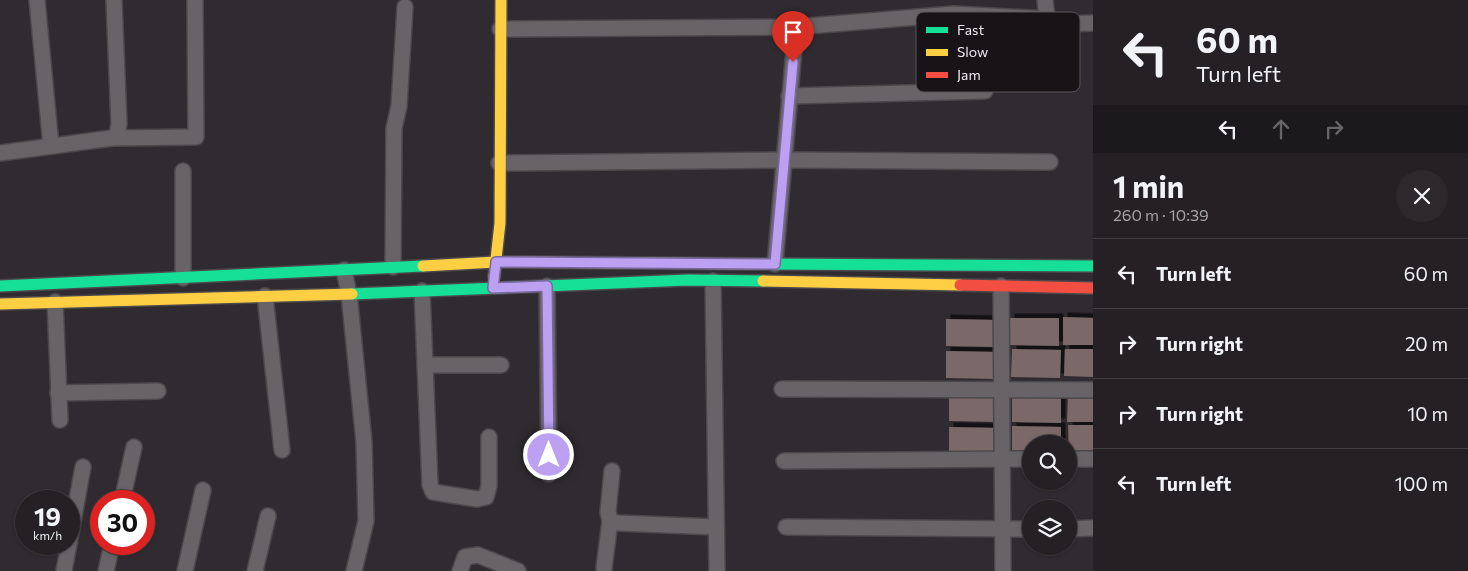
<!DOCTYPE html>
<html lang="en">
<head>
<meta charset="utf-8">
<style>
	body { margin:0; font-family:Commissioner,sans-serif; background:#2c282c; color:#f1f3f6; height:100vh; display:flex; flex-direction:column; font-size:19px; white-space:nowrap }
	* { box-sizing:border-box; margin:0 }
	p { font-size:16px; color:#a3a3a6 }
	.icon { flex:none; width:28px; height:28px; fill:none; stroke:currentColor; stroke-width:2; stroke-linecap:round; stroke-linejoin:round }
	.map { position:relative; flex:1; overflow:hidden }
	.sheet { display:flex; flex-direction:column; background:#242024; width:375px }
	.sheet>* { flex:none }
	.guide { background:#242024; color:#f1f3f6; overflow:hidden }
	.controls { position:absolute; left:1022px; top:435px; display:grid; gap:10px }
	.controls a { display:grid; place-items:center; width:55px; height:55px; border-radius:50%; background:#242024; box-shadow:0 1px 4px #0004,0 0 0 1px #413e41; font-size:25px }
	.speed { position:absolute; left:15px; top:490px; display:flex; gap:10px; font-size:25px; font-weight:700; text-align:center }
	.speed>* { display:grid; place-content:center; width:65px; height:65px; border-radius:50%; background:#242024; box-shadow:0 1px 4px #0004,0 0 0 1px #413e41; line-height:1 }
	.speed small { font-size:12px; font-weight:400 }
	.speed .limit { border:8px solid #d22; background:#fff; color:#111 }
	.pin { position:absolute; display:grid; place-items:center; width:42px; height:42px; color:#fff; margin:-51px -21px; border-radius:50% 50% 50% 0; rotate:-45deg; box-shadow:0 0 5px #0007 }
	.pin .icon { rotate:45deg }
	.me { position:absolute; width:55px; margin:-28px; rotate:0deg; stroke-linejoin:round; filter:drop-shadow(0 0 4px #0008) }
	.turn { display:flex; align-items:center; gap:18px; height:105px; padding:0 20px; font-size:22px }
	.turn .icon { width:65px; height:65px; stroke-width:2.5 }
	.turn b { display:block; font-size:35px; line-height:42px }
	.lanes { display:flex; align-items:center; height:48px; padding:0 20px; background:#0003; justify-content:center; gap:25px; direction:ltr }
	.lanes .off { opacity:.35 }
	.round { display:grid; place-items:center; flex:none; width:52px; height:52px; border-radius:26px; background:#2c282c }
	.overview { display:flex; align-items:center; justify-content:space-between; height:85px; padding:0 20px }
	h1 { font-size:30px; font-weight:700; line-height:38px }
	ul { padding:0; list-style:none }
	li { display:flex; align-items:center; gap:15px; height:70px; padding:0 20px; border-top:1px solid #413e41 }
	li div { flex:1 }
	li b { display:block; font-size:19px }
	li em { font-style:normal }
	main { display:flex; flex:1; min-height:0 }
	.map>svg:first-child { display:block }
	.building { fill:#7a6968; filter:url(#shadow) }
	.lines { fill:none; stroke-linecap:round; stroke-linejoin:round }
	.street-casing { stroke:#4b484b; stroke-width:18 }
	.fast-casing { stroke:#4b484b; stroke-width:14 }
	.slow-casing { stroke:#4b484b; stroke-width:14 }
	.jam-casing { stroke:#4b484b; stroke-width:14 }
	.street { stroke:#676367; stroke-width:15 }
	.fast { stroke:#16e098; stroke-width:11 }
	.slow { stroke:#ffcf43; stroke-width:11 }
	.jam { stroke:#f24e42; stroke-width:11 }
	.route-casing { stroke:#7a689d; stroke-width:12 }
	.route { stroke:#bca0f2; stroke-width:9 }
	.key { fill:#171317; stroke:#585458; stroke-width:1 }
	.key-label { font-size:14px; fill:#efeaef }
</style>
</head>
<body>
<main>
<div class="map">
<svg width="1093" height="571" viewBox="0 0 1093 571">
	<defs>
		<filter id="shadow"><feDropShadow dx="4.5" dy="-4.5" stdDeviation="0" flood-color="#0009"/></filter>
	</defs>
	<rect width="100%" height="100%" fill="#302b30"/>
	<g class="building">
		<polygon points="1063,317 1093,318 1093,345 1063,345"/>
		<polygon points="1010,318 1059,318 1059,346 1010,345"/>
		<polygon points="946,319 995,320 995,347 946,346"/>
		<polygon points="1012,349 1061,350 1060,378 1011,377"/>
		<polygon points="1065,349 1093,349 1093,377 1064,376"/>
		<polygon points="946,351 996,352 995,379 946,378"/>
		<polygon points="949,394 998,395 998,422 949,421"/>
		<polygon points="1068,394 1093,394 1093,422 1067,422"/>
		<polygon points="1012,395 1061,395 1061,423 1012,422"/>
		<polygon points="1068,425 1093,425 1093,453 1069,453"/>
		<polygon points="1012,426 1061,427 1061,444 1031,444 1031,454 1012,454"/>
		<polygon points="949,427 998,428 998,455 949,454"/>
	</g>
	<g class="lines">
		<defs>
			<g id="street">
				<polyline points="37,0 51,146"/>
				<polyline points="1045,0 1047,19"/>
				<polyline points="500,29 796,27 954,14 1047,19 1065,24 1093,23"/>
				<polyline points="789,96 985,91"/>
				<polyline points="112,138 196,137 195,0"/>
				<polyline points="0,153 112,138 117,134 119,124 114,1"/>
				<polyline points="499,163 784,160 1050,162"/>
				<polyline points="775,264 796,27"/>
				<polyline points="393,267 394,128 399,106 405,7"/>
				<polyline points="344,270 349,294 364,442 366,521 354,571"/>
				<polyline points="183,278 183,171"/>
				<polyline points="713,281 717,571"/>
				<polyline points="547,286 549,474"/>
				<polyline points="1001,286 1003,571"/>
				<polyline points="422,291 430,485 433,492 477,499 486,497 489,486 489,437"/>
				<polyline points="265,296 282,450"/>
				<polyline points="55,302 60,420"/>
				<polyline points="425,365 501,365"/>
				<polyline points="782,389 1093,390"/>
				<polyline points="58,393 158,391"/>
				<polyline points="1069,459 1093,459"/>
				<polyline points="784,461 1031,459"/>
				<polyline points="612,471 608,512 610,521 618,523 716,527"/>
				<polyline points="122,501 134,447"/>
				<polyline points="786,527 1031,529"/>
				<polyline points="1069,529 1093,528"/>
				<polyline points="604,568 610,521"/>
				<polyline points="64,571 83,467"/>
				<polyline points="106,571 112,544"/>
				<polyline points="185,571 203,490"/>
				<polyline points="255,571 268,516"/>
				<polyline points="460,571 465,557 478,555 518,571"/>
			</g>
			<g id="fast">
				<polyline points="768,264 1093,266"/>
				<polyline points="0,286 423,266"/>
				<polyline points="352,294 688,280 763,281"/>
			</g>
			<g id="slow">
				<polyline points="423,266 496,262 768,264"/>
				<polyline points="494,277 500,223 501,0"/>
				<polyline points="763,281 960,285"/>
				<polyline points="0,304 352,294"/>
			</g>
			<polyline id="jam" points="960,285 1093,288"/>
		</defs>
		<use href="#street" class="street-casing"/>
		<use href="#fast" class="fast-casing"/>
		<use href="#slow" class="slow-casing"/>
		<use href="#jam" class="jam-casing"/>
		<use href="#street" class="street"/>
		<use href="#fast" class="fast"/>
		<use href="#slow" class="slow"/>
		<use href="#jam" class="jam"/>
	</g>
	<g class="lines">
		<defs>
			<polyline id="route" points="549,455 547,286 493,288 496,262 775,264 793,62"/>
		</defs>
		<use href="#route" class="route-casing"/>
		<use href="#route" class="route"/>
	</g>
	<rect x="916" y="12" width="164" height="80" rx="8" class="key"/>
	<rect x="926" y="27" width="22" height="6" fill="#16e098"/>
	<rect x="926" y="49" width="22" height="7" fill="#ffcf43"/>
	<rect x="926" y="72" width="22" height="6" fill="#f24e42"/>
	<g class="key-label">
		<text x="957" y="35">Fast</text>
		<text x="957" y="57">Slow</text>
		<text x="957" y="80">Jam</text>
	</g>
</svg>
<div class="controls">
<a><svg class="icon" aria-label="search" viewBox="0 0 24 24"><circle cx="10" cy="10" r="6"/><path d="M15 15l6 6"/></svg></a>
<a><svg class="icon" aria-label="layers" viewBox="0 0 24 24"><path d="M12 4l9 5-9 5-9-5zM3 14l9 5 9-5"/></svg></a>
</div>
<div class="speed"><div>19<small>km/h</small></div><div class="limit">30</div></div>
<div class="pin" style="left:793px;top:62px;background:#d93025"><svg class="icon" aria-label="arrive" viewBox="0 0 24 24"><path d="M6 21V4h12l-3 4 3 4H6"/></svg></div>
<svg class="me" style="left:549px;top:455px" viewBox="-20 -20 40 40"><circle r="17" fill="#bca0f2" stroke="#fff" stroke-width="3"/><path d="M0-11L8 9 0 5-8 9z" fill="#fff"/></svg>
</div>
<section class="sheet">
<div class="guide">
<div class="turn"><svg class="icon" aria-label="left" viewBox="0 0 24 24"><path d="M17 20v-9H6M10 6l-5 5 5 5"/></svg><div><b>60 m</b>Turn left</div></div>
<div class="lanes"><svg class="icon" aria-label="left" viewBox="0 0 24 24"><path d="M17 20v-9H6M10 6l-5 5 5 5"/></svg><svg class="icon off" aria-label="ahead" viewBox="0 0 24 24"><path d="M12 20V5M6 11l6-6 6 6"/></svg><svg class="icon off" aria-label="right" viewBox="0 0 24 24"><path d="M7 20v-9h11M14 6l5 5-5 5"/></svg></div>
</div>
<div class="overview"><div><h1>1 min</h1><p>260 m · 10:39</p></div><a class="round"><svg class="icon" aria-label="close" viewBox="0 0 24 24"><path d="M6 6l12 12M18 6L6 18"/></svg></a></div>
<ul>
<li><svg class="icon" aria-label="left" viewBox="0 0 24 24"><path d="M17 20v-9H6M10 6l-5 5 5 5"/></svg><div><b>Turn left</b></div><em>60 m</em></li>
<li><svg class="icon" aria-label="right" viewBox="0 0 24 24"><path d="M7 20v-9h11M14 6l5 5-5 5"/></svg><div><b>Turn right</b></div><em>20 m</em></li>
<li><svg class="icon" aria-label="right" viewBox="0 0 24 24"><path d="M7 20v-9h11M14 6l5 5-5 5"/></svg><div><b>Turn right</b></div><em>10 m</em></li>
<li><svg class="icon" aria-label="left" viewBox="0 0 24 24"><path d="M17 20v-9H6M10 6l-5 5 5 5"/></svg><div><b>Turn left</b></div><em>100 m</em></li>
</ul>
</section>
</main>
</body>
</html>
